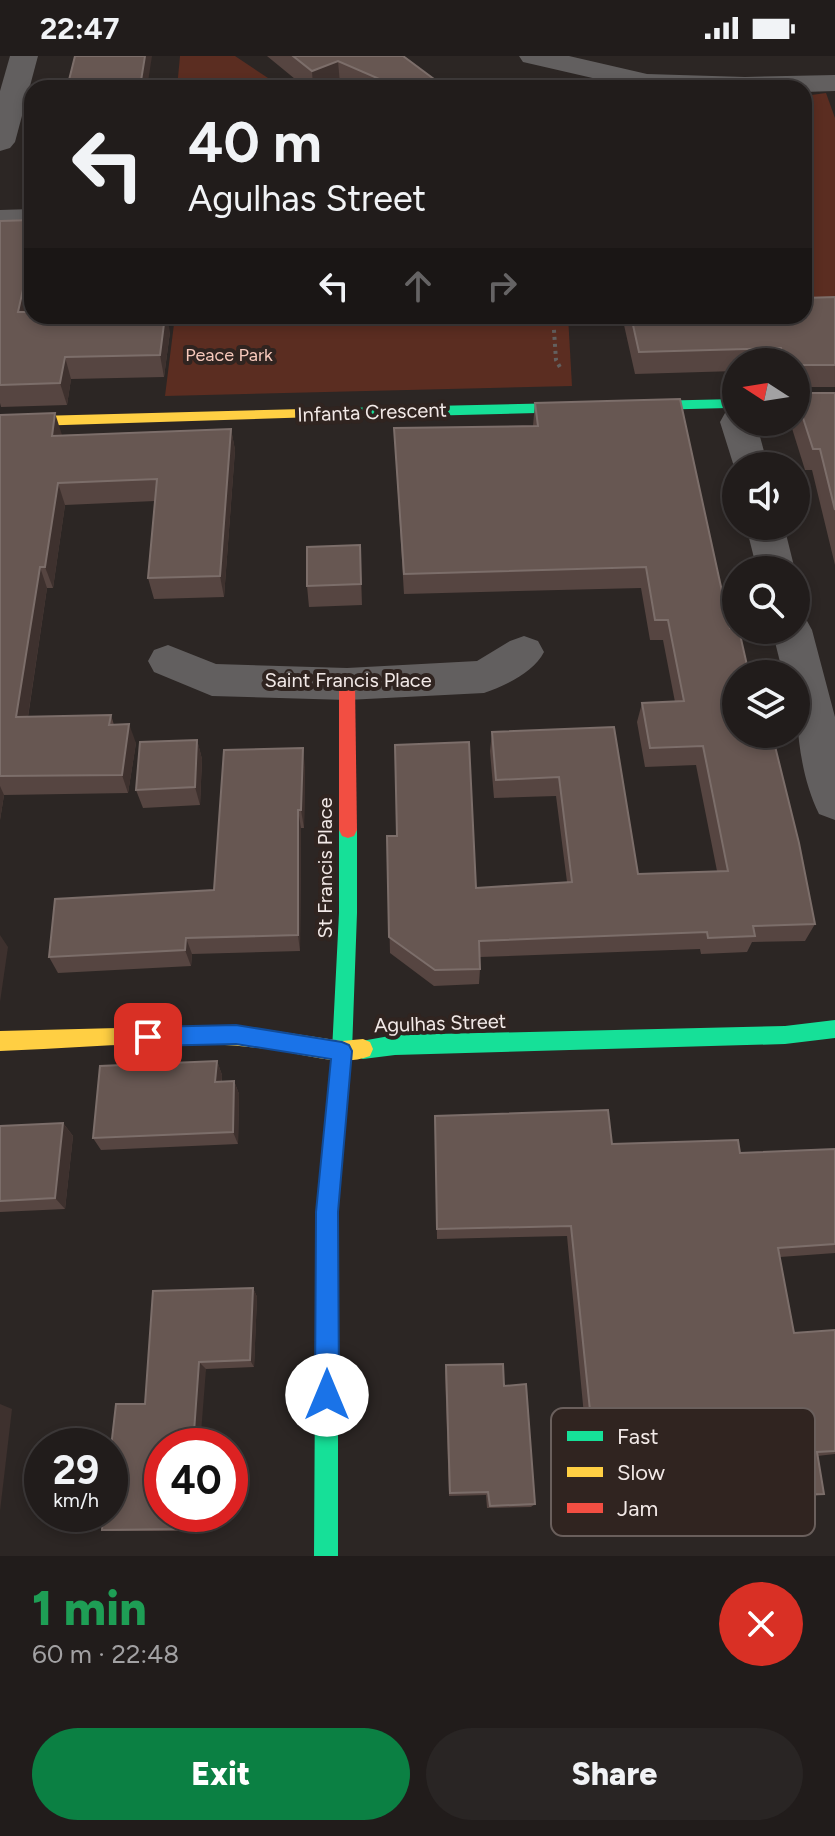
<!DOCTYPE html>
<html lang="en">
<head>
<meta charset="utf-8">
<style>
	body { margin:0; font-family:Figtree,sans-serif; background:#292524; color:#f1f3f6; height:100vh; display:flex; flex-direction:column; font-size:30px; white-space:nowrap }
	* { box-sizing:border-box; margin:0 }
	p { font-size:26px; color:#a2a1a3 }
	.icon { flex:none; width:44px; height:44px; fill:none; stroke:currentColor; stroke-width:2; stroke-linecap:round; stroke-linejoin:round }
	.map { position:relative; height:1500px; overflow:hidden }
	.panel { display:flex; flex-direction:column; background:#211c1b; flex:1 }
	.panel>* { flex:none }
	.guide { position:absolute; left:24px; top:24px; width:788px; height:244px; border-radius:24px; box-shadow:0 4px 12px #0003,0 0 0 2px #3e3a3a; background:#211c1b; color:#f1f3f6; overflow:hidden }
	.needle { width:52px; rotate:282deg }
	.controls { position:absolute; left:722px; top:292px; display:grid; gap:16px }
	.controls a { display:grid; place-items:center; width:88px; height:88px; border-radius:50%; background:#211c1b; box-shadow:0 4px 12px #0003,0 0 0 2px #3e3a3a; font-size:40px }
	.speed { position:absolute; left:24px; top:1372px; display:flex; gap:16px; font-size:40px; font-weight:700; text-align:center }
	.speed>* { display:grid; place-content:center; width:104px; height:104px; border-radius:50%; background:#211c1b; box-shadow:0 4px 12px #0003,0 0 0 2px #3e3a3a; line-height:1 }
	.speed small { font-size:20px; font-weight:400 }
	.speed .limit { border:12px solid #d22; background:#fff; color:#111 }
	.pin { position:absolute; display:grid; place-items:center; width:68px; height:68px; color:#fff; margin:-34px; border-radius:16px; box-shadow:0 4px 12px #0006 }
	.me { position:absolute; width:88px; margin:-44px; rotate:0deg; stroke-linejoin:round; filter:drop-shadow(0 0 6px #0008) }
	.turn { display:flex; align-items:center; gap:28px; height:168px; padding:0 32px; font-size:36px }
	.turn .icon { width:104px; height:104px; stroke-width:2.5 }
	.turn b { display:block; font-size:56px; line-height:68px }
	.lanes { display:flex; align-items:center; height:76px; padding:0 32px; background:#0003; justify-content:center; gap:40px; direction:ltr }
	.lanes .off { opacity:.35 }
	.round { display:grid; place-items:center; flex:none; width:84px; height:84px; border-radius:42px; background:#292524 }
	.overview { display:flex; align-items:center; justify-content:space-between; height:136px; padding:0 32px }
	h1 { font-size:48px; font-weight:800; line-height:60px; color:#1e9e55 }
	.action { display:flex; gap:16px; margin-top:auto; padding:16px 32px }
	.action a { flex:1; height:92px; border-radius:48px; background:#0b8043; color:#fff; font-size:32px; font-weight:800; line-height:92px; text-align:center }
	.action a+a { background:#292524; color:#f1f3f6 }
	.status { display:flex; justify-content:space-between; align-items:center; height:56px; padding:0 40px; background:#211c1b; direction:ltr }
	.status svg { height:22px; fill:currentColor }
	.map>svg:first-child { display:block }
	.green { fill:#5b2d21 }
	.lines { fill:none; stroke-linecap:round; stroke-linejoin:round }
	.path { stroke:#63605f; stroke-width:4; stroke-dasharray:3 4; stroke-linecap:butt }
	.street { fill:#625f5f; fill-rule:evenodd }
	.fast { fill:#16e098; fill-rule:evenodd }
	.slow { fill:#ffcf43; fill-rule:evenodd }
	.jam { fill:#f24e42; fill-rule:evenodd }
	.wall { fill:#564541 }
	.shaded-wall { fill:#3e312e }
	.building { fill:#675752; stroke:#7c6e6a; stroke-width:2 }
	.route { fill:#1a73e8; stroke:#114b97; stroke-width:2 }
	.labels { text-anchor:middle; dominant-baseline:central; stroke-width:8; stroke-linejoin:round; paint-order:stroke }
	.far-park-label { font-size:18px; fill:#f6c8bb; stroke:#302420 }
	.street-label { font-size:20px; fill:#f2e9e7; stroke:#302420 }
	.key { fill:#302420; stroke:#6a5f5c; stroke-width:2 }
	.key-label { font-size:22px; fill:#f2e9e7 }
</style>
</head>
<body>
<div class="status"><b>22:47</b><svg viewBox="0 0 49 12"><path d="M0 12V9h3v3zM5 12V6h3v6zM10 12V3h3v9zM15 12V0h3v12zM26 1h20v11H26zM47 4h2v5h-2z"/></svg></div>
<div class="map">
<svg width="835" height="1500" viewBox="0 0 835 1500">
	<rect width="100%" height="100%" fill="#2c2624"/>
	<g class="green">
		<polygon points="180,0 235,0 283,32 177,32"/>
		<polygon points="826,37 835,62 835,242 804,243 804,40"/>
		<polygon points="175,260 568,260 572,330 165,340"/>
	</g>
	<g class="lines">
		<polyline class="path" points="553,260 556,304 561,313"/>
		<g class="street">
			<polygon points="10,0 38,0 15,86 10,92 0,95 0,35"/>
			<polygon points="519,0 569,0 647,18 745,21 835,19 835,35 804,36 804,32 636,32 523,6"/>
			<polygon points="32,153 32,171 0,172 0,154"/>
			<polygon points="736,354 736,366 756,366 768,410 736,410 736,417 720,366 725,357"/>
			<polygon points="746,470 784,470 795,514 757,514"/>
			<path d="M796 560 806 563 812 574 835 661V764L819 758C798 715 796 665 796 618H783L772 574H796Z"/>
			<path d="M524 580 538 585 544 596C534 616 505 630 484 637L347 644 212 640 154 616 148 605 154 594 168 589 216 608 347 612 477 605 510 585Z"/>
		</g>
		<g class="fast">
			<polygon points="736,343 736,362 731,360 728,352 342,362 335,357 342,352"/>
			<polygon points="348,766 354,768 357,774 357,857 352,995 338,1156 338,1500 314,1500 316,1156 332,995 339,857 339,774 342,768"/>
			<polygon points="835,964 835,982 785,988 395,999 363,1003 356,1000 353,993 356,986 395,979 785,970"/>
		</g>
		<g class="slow">
			<polygon points="342,352 349,357 347,360 0,371 0,361"/>
			<path d="M236 969 342 985 363 983 370 986 373 993 370 1000C343 1011 308 999 280 995 190 980 91 992 0 995V975Z"/>
		</g>
		<polygon class="jam" points="347,621 355,628 357,774 354,780 348,782 342,780 339,774 339,628"/>
	</g>
	<g class="wall">
		<polygon points="267,0 403,0 446,32 350,32 340,28 329,32 306,32"/>
		<polygon points="0,165 30,256 170,276 164,321 71,323 67,349 1,351 0,347"/>
		<polygon points="835,241 835,331 801,331 801,337 835,337 835,509 812,414 805,414 790,366 796,366 796,306 736,306 736,315 635,318 624,269 626,260 804,260"/>
		<polygon points="535,347 736,618 815,868 805,885 752,886 747,896 701,898 700,893 480,901 480,913 479,928 434,930 390,897 387,780 476,832 567,826 556,740 494,742 490,695 492,676 614,671 638,818 717,815 696,709 645,711 637,666 642,647 675,646 663,584 650,584 641,532 404,538 394,372 533,370"/>
		<polygon points="0,359 62,379 231,373 235,394 224,541 154,543 148,522 155,445 65,449 53,532 47,532 28,661 111,659 114,669 136,687 128,737 4,739 0,764"/>
		<polygon points="360,489 362,549 309,551 307,530"/>
		<polygon points="197,684 202,703 200,749 143,752 136,734"/>
		<polygon points="305,711 304,772 301,772 300,895 192,898 191,910 58,917 49,901 214,834"/>
		<polygon points="217,1005 222,1019 222,1026 234,1025 239,1038 238,1088 101,1094 93,1082"/>
		<polygon points="435,1060 612,1088 740,1097 835,1093 835,1197 780,1201 794,1277 835,1274 835,1398 817,1400 824,1438 812,1440 734,1444 722,1363 585,1370 567,1180 437,1183"/>
		<polygon points="63,1067 73,1080 65,1153 0,1156 0,1070"/>
		<polygon points="253,1232 257,1241 254,1311 206,1313 162,1458 195,1458 194,1475 112,1475 102,1474 145,1348"/>
		<polygon points="446,1309 504,1330 535,1448 531,1451 487,1452 486,1439 449,1440 445,1315"/>
	</g>
	<g class="shaded-wall">
		<polygon points="145,0 152,0 147,32 140,32"/>
		<polygon points="338,5 340,28 329,32 313,32 312,15"/>
		<polygon points="32,193 32,247 25,278 18,256"/>
		<polygon points="165,260 167,260 170,276 164,321 160,299"/>
		<polygon points="65,301 71,323 67,349 60,327"/>
		<polygon points="55,357 62,379 52,380"/>
		<polygon points="231,373 235,394 224,541 220,520"/>
		<polygon points="58,427 65,449 53,532 45,511"/>
		<polygon points="40,511 47,532 25,680 16,661"/>
		<polygon points="129,668 136,687 128,737 122,719"/>
		<polygon points="197,684 202,703 200,749 195,731"/>
		<polygon points="303,692 305,711 304,772 301,754"/>
		<polygon points="0,730 4,739 0,764"/>
		<polygon points="298,754 301,772 300,895 298,879"/>
		<polygon points="0,879 8,891 0,946"/>
		<polygon points="186,882 192,898 191,910 185,894"/>
		<polygon points="217,1005 222,1019 221,1039 215,1026"/>
		<polygon points="234,1025 239,1038 238,1088 233,1076"/>
		<polygon points="63,1067 73,1080 65,1153 55,1142"/>
		<polygon points="253,1232 257,1241 254,1311 250,1304"/>
		<polygon points="199,1306 206,1313 200,1390 193,1390"/>
		<polygon points="0,1348 12,1353 0,1455"/>
		<polygon points="188,1458 195,1458 194,1475 187,1473"/>
	</g>
	<g class="building">
		<polygon points="75,0 145,0 140,31 67,32"/>
		<polygon points="293,0 403,0 446,32 400,32 338,5 312,15"/>
		<polygon points="32,164 32,193 18,256 32,256 32,260 165,260 160,299 65,301 60,327 0,329 0,165"/>
		<polygon points="835,241 835,309 801,309 801,337 835,337 835,454 820,393 813,393 796,340 796,306 785,306 781,292 639,296 631,260 804,260 804,242"/>
		<polygon points="680,343 730,572 736,572 736,574 739,574 749,618 736,618 736,678 772,678 799,787 815,868 753,870 755,880 708,882 707,876 479,885 480,913 435,914 389,881 387,780 397,780 395,689 469,686 476,832 572,826 559,721 496,724 492,676 614,671 638,818 728,815 703,690 650,692 642,647 684,645 668,564 655,564 646,511 404,518 394,372 538,370 535,347"/>
		<polygon points="55,357 52,380 231,373 220,520 148,522 157,423 58,427 45,511 40,511 16,661 111,659 109,669 129,668 122,719 0,720 0,359"/>
		<polygon points="360,489 361,528 307,530 307,491"/>
		<polygon points="197,684 195,731 136,734 140,686"/>
		<polygon points="303,692 301,754 298,754 298,879 186,882 185,894 49,901 55,843 214,834 224,694"/>
		<polygon points="217,1005 215,1026 234,1025 233,1076 93,1082 100,1010"/>
		<polygon points="608,1054 612,1088 738,1084 740,1097 835,1093 835,1188 778,1192 794,1277 835,1274 835,1395 817,1396 824,1438 744,1441 731,1358 591,1364 571,1170 437,1173 435,1060"/>
		<polygon points="63,1067 55,1142 0,1145 0,1070"/>
		<polygon points="253,1232 250,1304 199,1306 193,1390 162,1390 162,1458 188,1458 187,1473 102,1474 103,1458 110,1458 110,1400 116,1348 145,1348 153,1235"/>
		<polygon points="503,1308 504,1330 526,1328 535,1448 490,1450 488,1436 450,1437 446,1309"/>
	</g>
	<polygon class="route" points="236,969 342,986 349,989 352,995 338,1156 339,1339 335,1348 327,1351 318,1348 315,1339 316,1156 331,1003 236,988 148,990 141,988 138,981 141,974 148,971"/>
	<g class="labels">
		<g class="far-park-label">
			<text x="229" y="299">Peace Park</text>
		</g>
		<g class="street-label">
			<text transform="translate(372 356) rotate(-2)">Infanta Crescent</text>
			<text x="348" y="624">Saint Francis Place</text>
			<text transform="translate(325 812) rotate(-90)">St Francis Place</text>
			<text transform="translate(440 967) rotate(-2)">Agulhas Street</text>
		</g>
	</g>
	<rect x="551" y="1352" width="264" height="128" rx="12" class="key"/>
	<rect x="567" y="1375" width="36" height="10" fill="#16e098"/>
	<rect x="567" y="1411" width="36" height="10" fill="#ffcf43"/>
	<rect x="567" y="1447" width="36" height="10" fill="#f24e42"/>
	<g class="key-label">
		<text x="617" y="1388">Fast</text>
		<text x="617" y="1424">Slow</text>
		<text x="617" y="1460">Jam</text>
	</g>
</svg>
<div class="controls">
<a><svg class="needle" viewBox="-14 -14 28 28"><path d="M0-13l5 13h-10z" fill="#e53935"/><path d="M0 13l5-13h-10z" fill="#a2a1a3"/></svg></a>
<a><svg class="icon" aria-label="sound" viewBox="0 0 24 24"><path d="M4 9h4l5-4v14l-5-4H4zM17 9q2 3 0 6"/></svg></a>
<a><svg class="icon" aria-label="search" viewBox="0 0 24 24"><circle cx="10" cy="10" r="6"/><path d="M15 15l6 6"/></svg></a>
<a><svg class="icon" aria-label="layers" viewBox="0 0 24 24"><path d="M12 4l9 5-9 5-9-5zM3 14l9 5 9-5"/></svg></a>
</div>
<div class="speed"><div>29<small>km/h</small></div><div class="limit">40</div></div>
<div class="pin" style="left:148px;top:981px;background:#d93025"><svg class="icon" aria-label="arrive" viewBox="0 0 24 24"><path d="M6 21V4h12l-3 4 3 4H6"/></svg></div>
<svg class="me" style="left:327px;top:1339px" viewBox="-20 -20 40 40"><circle r="19" fill="#fff"/><path d="M0-13L10 11 0 6-10 11z" fill="#1a73e8"/></svg>
<div class="guide">
<div class="turn"><svg class="icon" aria-label="left" viewBox="0 0 24 24"><path d="M17 20v-9H6M10 6l-5 5 5 5"/></svg><div><b>40 m</b>Agulhas Street</div></div>
<div class="lanes"><svg class="icon" aria-label="left" viewBox="0 0 24 24"><path d="M17 20v-9H6M10 6l-5 5 5 5"/></svg><svg class="icon off" aria-label="ahead" viewBox="0 0 24 24"><path d="M12 20V5M6 11l6-6 6 6"/></svg><svg class="icon off" aria-label="right" viewBox="0 0 24 24"><path d="M7 20v-9h11M14 6l5 5-5 5"/></svg></div>
</div>
</div>
<section class="panel">
<div class="overview"><div><h1>1 min</h1><p>60 m · 22:48</p></div><a class="round" style="background:#d93025;color:#fff"><svg class="icon" aria-label="close" viewBox="0 0 24 24"><path d="M6 6l12 12M18 6L6 18"/></svg></a></div>
<div class="action"><a>Exit</a><a>Share</a></div>
</section>
</body>
</html>
